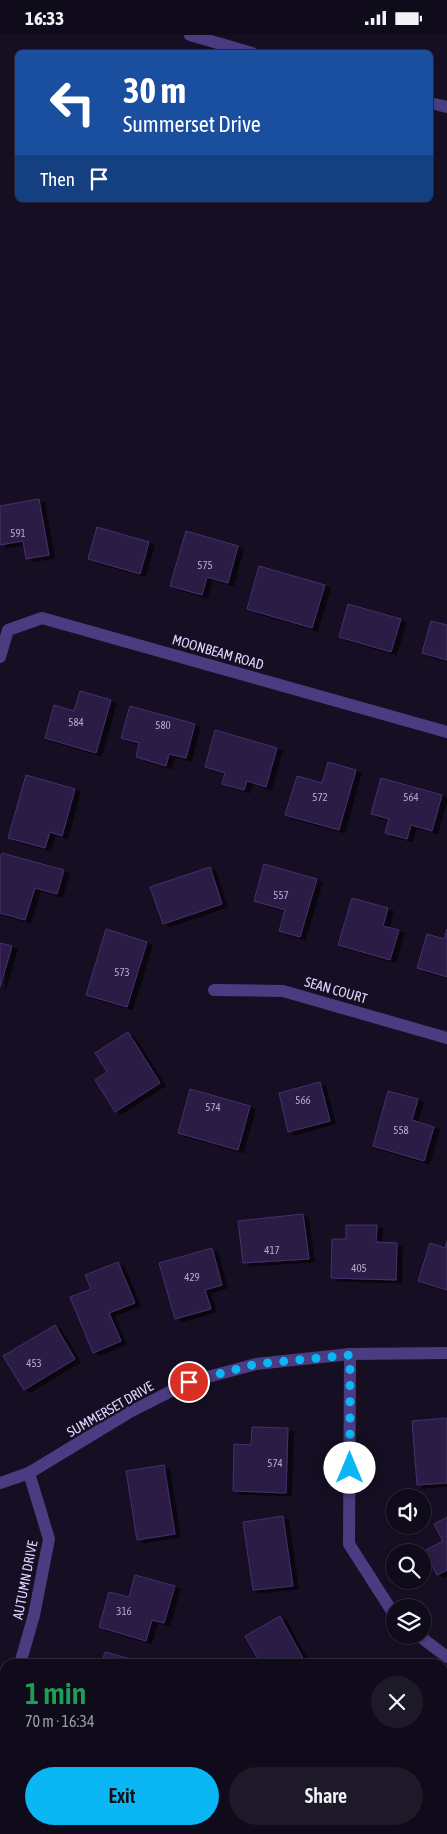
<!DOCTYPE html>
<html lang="en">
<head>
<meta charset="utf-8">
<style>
	body { margin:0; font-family:"Asap Condensed",sans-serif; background:#1e1928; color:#f1f3f6; height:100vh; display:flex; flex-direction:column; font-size:19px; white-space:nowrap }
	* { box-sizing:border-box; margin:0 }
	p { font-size:16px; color:#9c9ba3 }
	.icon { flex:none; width:28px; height:28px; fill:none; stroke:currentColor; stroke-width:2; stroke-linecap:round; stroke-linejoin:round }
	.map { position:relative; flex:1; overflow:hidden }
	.side { position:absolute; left:0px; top:1624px; width:448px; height:176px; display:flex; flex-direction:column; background:#100b1b; border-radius:15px 15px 0 0; box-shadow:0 1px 4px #0004,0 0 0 1px #302b3a }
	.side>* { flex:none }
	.guide { position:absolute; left:15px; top:15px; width:418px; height:152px; border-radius:8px; box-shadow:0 1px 4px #0004,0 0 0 1px #302b3a; background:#1a4fa0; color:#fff; overflow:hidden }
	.tools { position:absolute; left:386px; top:1454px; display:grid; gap:10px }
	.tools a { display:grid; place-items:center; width:45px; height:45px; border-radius:50%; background:#100b1b; box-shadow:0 1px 4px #0004,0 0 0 1px #302b3a; font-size:25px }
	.pin { position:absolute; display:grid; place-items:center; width:42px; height:42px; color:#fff; margin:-21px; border:2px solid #fff; border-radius:50%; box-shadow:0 1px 5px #0007 }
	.me { position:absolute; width:55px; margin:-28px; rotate:0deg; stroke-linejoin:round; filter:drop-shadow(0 0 4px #0008) }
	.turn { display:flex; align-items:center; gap:18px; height:105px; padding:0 25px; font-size:22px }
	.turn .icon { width:65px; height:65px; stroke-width:2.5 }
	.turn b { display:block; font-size:35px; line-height:42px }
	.then { display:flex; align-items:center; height:48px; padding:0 25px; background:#0003; gap:10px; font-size:19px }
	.round { display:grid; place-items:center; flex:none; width:52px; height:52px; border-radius:26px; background:#1e1928 }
	.overview { display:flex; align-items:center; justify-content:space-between; height:85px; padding:0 25px }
	h1 { font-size:30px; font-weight:600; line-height:38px; color:#1e9e55 }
	.primary-button { display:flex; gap:10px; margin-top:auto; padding:10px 25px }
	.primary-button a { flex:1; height:58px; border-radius:30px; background:#0ab6f4; color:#111; font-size:20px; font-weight:600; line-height:58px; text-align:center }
	.primary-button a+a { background:#1e1928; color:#f1f3f6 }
	.status { display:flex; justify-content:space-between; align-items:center; height:35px; padding:0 25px; background:#100b1b; direction:ltr }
	.status svg { height:14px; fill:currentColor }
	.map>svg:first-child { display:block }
	.building { fill:#2b1c44; stroke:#462f6f; filter:url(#shadow) }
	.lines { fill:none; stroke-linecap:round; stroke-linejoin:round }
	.minor { stroke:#4a3c81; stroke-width:12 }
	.route { stroke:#0ab6f4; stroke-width:9; stroke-dasharray:0 16.2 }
	.labels { text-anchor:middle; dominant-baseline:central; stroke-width:5; stroke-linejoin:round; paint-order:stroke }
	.number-label { font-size:11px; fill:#b3a6cf }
	.street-label { font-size:14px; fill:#e0d4fd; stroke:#160f24 }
</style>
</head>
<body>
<div class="status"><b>16:33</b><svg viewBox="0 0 49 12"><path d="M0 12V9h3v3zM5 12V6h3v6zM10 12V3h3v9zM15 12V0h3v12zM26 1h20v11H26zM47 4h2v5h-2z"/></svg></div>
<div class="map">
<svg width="447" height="1799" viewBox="0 0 447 1799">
	<defs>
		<filter id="shadow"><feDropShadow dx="5.5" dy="3" stdDeviation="0" flood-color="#0009"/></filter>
	</defs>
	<rect width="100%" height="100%" fill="#160f24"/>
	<g class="building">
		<polygon points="39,464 49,520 26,524 23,506 0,510 0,471"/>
		<polygon points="97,492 149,507 140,539 88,524"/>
		<polygon points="186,496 238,511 228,548 207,542 202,560 170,551"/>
		<polygon points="259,531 325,550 312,593 247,574"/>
		<polygon points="348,569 401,584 391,617 339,602"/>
		<polygon points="431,586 447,590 447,625 422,618"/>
		<polygon points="80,656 111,665 96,718 45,703 54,670 74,676"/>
		<polygon points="130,671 195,689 186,723 169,719 166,731 136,722 139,708 121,703"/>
		<polygon points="215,695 277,713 266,752 247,746 244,755 222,749 225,738 205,732"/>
		<polygon points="328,727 356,735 339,795 285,780 297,741 322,748"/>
		<polygon points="26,740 75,754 62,801 50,797 45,813 8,803"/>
		<polygon points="381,743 442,760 432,796 411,790 407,804 385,798 389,784 371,779"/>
		<polygon points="2,818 64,835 57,859 35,853 25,885 0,878 0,823"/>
		<polygon points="264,829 317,844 300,902 279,896 285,875 254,866"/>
		<polygon points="210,832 222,869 163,889 150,852"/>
		<polygon points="352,863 388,873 383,891 399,895 390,925 338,910"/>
		<polygon points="106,894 147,907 127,972 86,960"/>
		<polygon points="447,894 447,942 417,933 427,899 444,904"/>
		<polygon points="0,908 12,911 0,952"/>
		<polygon points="128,997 160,1048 115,1077 95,1045 107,1037 95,1018"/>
		<polygon points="320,1047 330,1086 288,1097 279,1058"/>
		<polygon points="190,1054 250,1071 238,1115 178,1098"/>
		<polygon points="388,1056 418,1064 412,1085 434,1092 424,1126 373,1111"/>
		<polygon points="303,1179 309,1224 243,1228 238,1186"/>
		<polygon points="346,1190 377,1190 376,1207 397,1208 396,1245 331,1243 332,1204 346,1204"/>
		<polygon points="447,1206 447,1255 418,1246 430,1208 445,1213"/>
		<polygon points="212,1213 222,1250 205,1255 211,1274 175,1284 159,1228"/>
		<polygon points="118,1227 135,1268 109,1278 121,1306 93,1318 70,1262 91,1254 85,1240"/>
		<polygon points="55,1290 75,1324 24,1355 3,1321"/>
		<polygon points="447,1383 447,1448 417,1450 412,1386"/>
		<polygon points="252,1392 288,1393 286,1458 233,1456 234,1409 251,1410"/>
		<polygon points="164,1430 175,1499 137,1505 126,1436"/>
		<polygon points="283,1481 293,1551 253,1555 243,1487"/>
		<polygon points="447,1482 447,1535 437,1540 424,1516 443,1506 434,1489"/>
		<polygon points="135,1540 175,1551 164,1588 152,1585 146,1606 99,1592 109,1557 129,1562"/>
		<polygon points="280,1581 306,1629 250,1629 258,1624 245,1601"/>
		<polygon points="105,1617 142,1627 141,1629 101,1629"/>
		<polygon points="442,1700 447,1701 447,1762 442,1761"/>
		<polygon points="236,1795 295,1795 294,1799 235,1799"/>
		<polygon points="336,1795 378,1795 386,1799 333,1799"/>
	</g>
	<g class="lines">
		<g class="minor">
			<polyline points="190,0 252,18"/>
			<polyline points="430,68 447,72"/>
			<polyline points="0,622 8,595 42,583 447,697"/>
			<polyline points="214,955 283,956 447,1003"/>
			<polyline points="350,1319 349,1509 395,1581"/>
			<polyline points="0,1448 29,1438 128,1378 189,1347 256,1329 350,1319 447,1318"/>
			<polyline points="418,1600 447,1622"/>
			<polyline points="20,1629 34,1580 49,1504 29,1438"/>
			<polyline points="0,1702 5,1684"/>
			<polyline points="12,1795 25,1799"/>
		</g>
	</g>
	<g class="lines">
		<polyline class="route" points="189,1347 256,1329 350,1320 350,1433"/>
	</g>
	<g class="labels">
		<g class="number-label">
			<text x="18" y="498">591</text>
			<text x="205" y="530">575</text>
			<text x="76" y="687">584</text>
			<text x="163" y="690">580</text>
			<text x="320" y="762">572</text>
			<text x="411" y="762">564</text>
			<text x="281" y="860">557</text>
			<text x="122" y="937">573</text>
			<text x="303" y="1065">566</text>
			<text x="213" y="1072">574</text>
			<text x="401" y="1095">558</text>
			<text x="272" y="1215">417</text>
			<text x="359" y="1233">405</text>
			<text x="192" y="1242">429</text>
			<text x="34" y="1328">453</text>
			<text x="275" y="1428">574</text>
			<text x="124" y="1576">316</text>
		</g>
		<g class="street-label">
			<text transform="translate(218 617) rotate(16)">MOONBEAM ROAD</text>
			<text transform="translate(336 955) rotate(16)">SEAN COURT</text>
			<text transform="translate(110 1374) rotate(-30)">SUMMERSET DRIVE</text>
			<text transform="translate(25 1545) rotate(-79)">AUTUMN DRIVE</text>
		</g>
	</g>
</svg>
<div class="tools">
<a><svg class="icon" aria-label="sound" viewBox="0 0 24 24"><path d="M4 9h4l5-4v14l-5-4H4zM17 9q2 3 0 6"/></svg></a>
<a><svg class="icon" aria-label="search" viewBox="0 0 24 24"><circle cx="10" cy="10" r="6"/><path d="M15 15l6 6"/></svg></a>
<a><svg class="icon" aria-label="layers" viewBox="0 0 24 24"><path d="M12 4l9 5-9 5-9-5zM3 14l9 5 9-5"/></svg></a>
</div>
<div class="pin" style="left:189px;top:1347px;background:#d93025"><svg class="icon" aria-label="arrive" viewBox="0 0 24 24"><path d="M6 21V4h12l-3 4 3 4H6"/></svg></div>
<svg class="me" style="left:350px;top:1433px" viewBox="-20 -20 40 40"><circle r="19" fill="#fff"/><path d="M0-13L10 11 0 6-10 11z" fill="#0ab6f4"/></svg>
<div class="guide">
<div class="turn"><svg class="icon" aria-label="left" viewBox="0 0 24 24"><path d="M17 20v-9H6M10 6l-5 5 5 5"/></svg><div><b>30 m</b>Summerset Drive</div></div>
<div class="then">Then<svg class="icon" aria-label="arrive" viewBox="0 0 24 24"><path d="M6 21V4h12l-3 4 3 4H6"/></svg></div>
</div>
<section class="side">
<div class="overview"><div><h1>1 min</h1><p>70 m · 16:34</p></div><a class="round"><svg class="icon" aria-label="close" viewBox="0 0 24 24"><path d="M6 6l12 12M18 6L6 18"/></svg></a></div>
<div class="primary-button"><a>Exit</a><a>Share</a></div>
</section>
</div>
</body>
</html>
